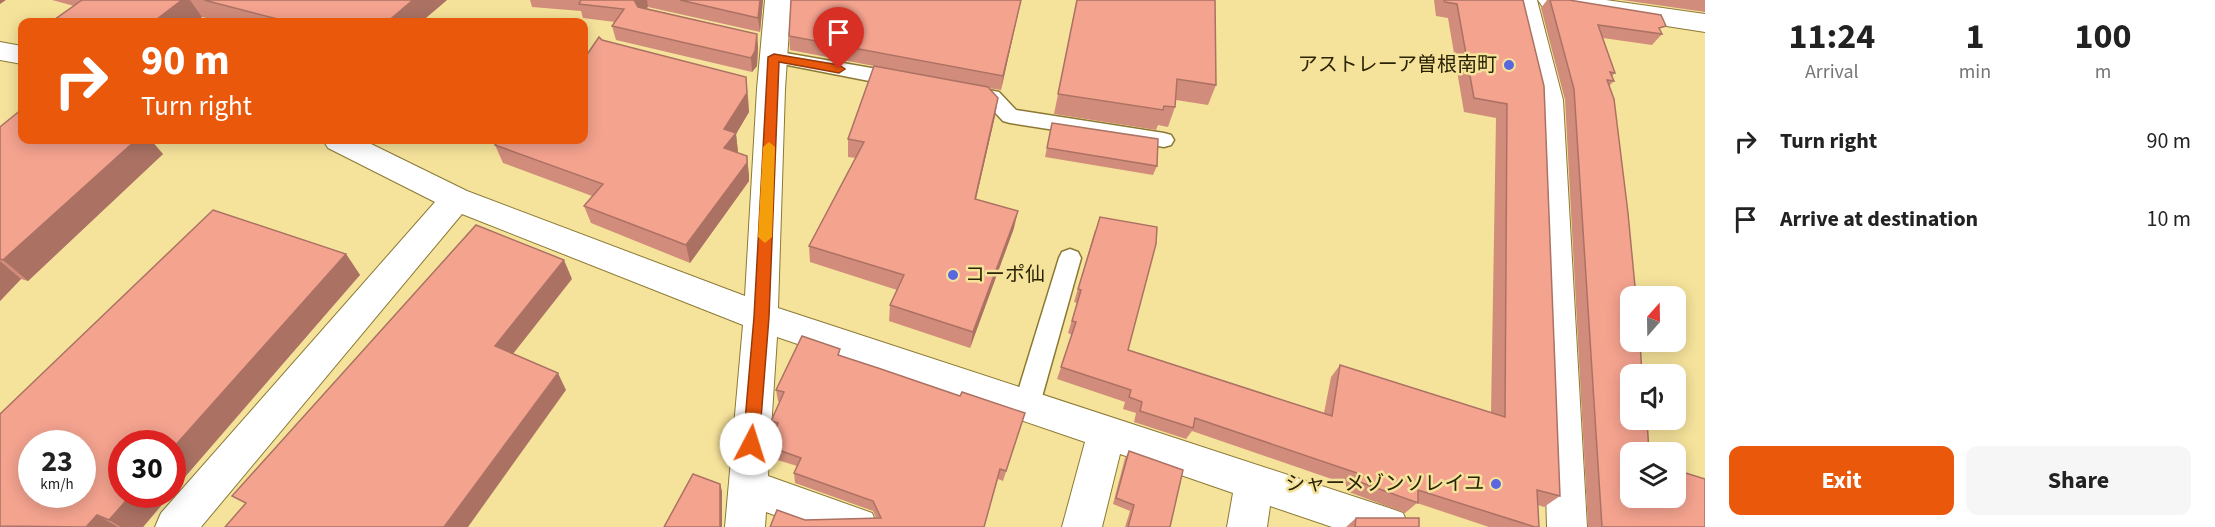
<!DOCTYPE html>
<html lang="en">
<head>
<meta charset="utf-8">
<style>
	body { margin:0; font-family:"Source Sans 3","Noto Sans JP",sans-serif; background:#f6f6f6; color:#222; height:100vh; display:flex; flex-direction:column; font-size:22px; white-space:nowrap }
	* { box-sizing:border-box; margin:0 }
	p { font-size:20px; color:#767676 }
	.icon { flex:none; width:33px; height:33px; fill:none; stroke:currentColor; stroke-width:2; stroke-linecap:round; stroke-linejoin:round }
	.map { position:relative; flex:1; overflow:hidden }
	.details { display:flex; flex-direction:column; background:#fff; width:510px }
	.details>* { flex:none }
	.top-card { position:absolute; left:18px; top:18px; width:570px; height:126px; border-radius:12px; box-shadow:0 3px 15px #0003; background:#ea580c; color:#fff; overflow:hidden }
	.needle { width:39px; rotate:20deg }
	.controls { position:absolute; left:1620px; top:286px; display:grid; gap:12px }
	.controls a { display:grid; place-items:center; width:66px; height:66px; border-radius:12px; background:#fff; box-shadow:0 3px 15px #0003; font-size:30px }
	.speed { position:absolute; left:18px; top:430px; display:flex; gap:12px; font-size:30px; font-weight:700; text-align:center }
	.speed>* { display:grid; place-content:center; width:78px; height:78px; border-radius:50%; background:#fff; box-shadow:0 3px 15px #0003; line-height:1 }
	.speed small { font-size:15px; font-weight:400 }
	.speed .limit { border:9px solid #d22; background:#fff; color:#111 }
	.pin { position:absolute; display:grid; place-items:center; width:51px; height:51px; color:#fff; margin:-62px -26px; border-radius:50% 50% 50% 0; rotate:-45deg; box-shadow:0 0 6px #0007 }
	.pin .icon { rotate:45deg }
	.me { position:absolute; width:66px; margin:-33px; rotate:5deg; stroke-linejoin:round; filter:drop-shadow(0 0 4px #0008) }
	.turn { display:flex; align-items:center; gap:21px; height:126px; padding:0 24px; font-size:27px }
	.turn .icon { width:78px; height:78px; stroke-width:2.5 }
	.turn b { display:block; font-size:42px; line-height:51px }
	.eta { display:flex; justify-content:space-evenly; align-items:center; height:102px; text-align:center }
	.eta b { font-size:36px; font-weight:700; line-height:42px }
	.action { display:flex; gap:12px; margin-top:auto; padding:12px 24px }
	.action a { flex:1; height:69px; border-radius:12px; background:#ea580c; color:#fff; font-size:24px; font-weight:700; line-height:69px; text-align:center }
	.action a+a { background:#f6f6f6; color:#222 }
	ul { padding:0; list-style:none }
	li { display:flex; align-items:center; gap:18px; height:78px; padding:0 24px }
	li div { flex:1 }
	li b { display:block; font-size:22px }
	li em { font-style:normal }
	main { display:flex; flex:1; min-height:0 }
	.map>svg:first-child { display:block }
	.lines { fill:none; stroke-linecap:round; stroke-linejoin:round }
	.service-casing { stroke:#8b7933; stroke-width:3 }
	.minor-casing { stroke:#8b7933; stroke-width:2 }
	.service { fill:#fff; fill-rule:evenodd }
	.minor { fill:#fff; fill-rule:evenodd }
	.wall { fill:#d28c7b }
	.shaded-wall { fill:#ab7264 }
	.building { fill:#f4a38f; stroke:#ab7264; stroke-width:1.5; fill-rule:evenodd }
	.route { fill:#ea580c; stroke:#983908; stroke-width:1.5 }
	.slow { fill:#f59e0b }
	.poi-dot { fill:#5b67df; stroke:#f6e39b; stroke-width:2 }
	.labels { text-anchor:middle; dominant-baseline:central; stroke-width:5; stroke-linejoin:round; paint-order:stroke }
	.poi-label { font-size:20px; fill:#2a2305; stroke:#f6e39b; text-anchor:end }
</style>
</head>
<body>
<main>
<div class="map">
<svg width="1705" height="527" viewBox="0 0 1705 527">
	<rect width="100%" height="100%" fill="#f6e39b"/>
	<g class="lines">
		<defs>
			<g id="service">
				<polygon points="774,51 900,73 907,75 910,80 907,85 900,87 767,61 765,57 767,53"/>
				<polygon points="968,86 999,92 1016,110 1164,133 1171,135 1174,140 1171,145 1164,147 1010,123 1003,121 986,103 961,98 958,93 961,88"/>
				<polygon points="1070,249 1078,252 1081,258 1040,404 1036,412 1027,415 1018,412 1014,404 1059,258 1062,252"/>
			</g>
			<g id="minor">
				<polygon points="765,0 791,0 785,89 778,308 1389,508 1403,513 1409,527 1332,527 1270,506 1267,527 1227,527 1233,493 1120,454 1102,527 1062,527 1085,442 777,337 768,476 872,513 878,527 806,527 766,512 765,527 725,527 743,325 462,214 201,527 155,527 161,513 435,202 328,148 323,140 363,140 467,191 745,296 757,89"/>
				<polygon points="1511,0 1537,0 1563,100 1587,527 1547,527 1535,100"/>
				<polygon points="1538,0 1606,0 1705,14 1705,32 1551,8 1542,6"/>
				<polygon points="0,42 22,46 22,64 0,60"/>
			</g>
		</defs>
		<use href="#service" class="service-casing"/>
		<use href="#minor" class="minor-casing"/>
		<use href="#service" class="service"/>
		<use href="#minor" class="minor"/>
	</g>
	<g class="wall">
		<polygon points="52,0 447,0 421,22 222,22 202,17 195,22 56,22 54,20 74,6"/>
		<polygon points="530,0 763,0 760,32 648,7 646,8 757,34 758,48 757,66 752,72 616,40 612,26 615,22 583,18 581,11 532,7"/>
		<polygon points="791,0 1021,0 1001,90 988,88 995,116 976,199 1014,228 970,348 889,321 890,305 897,290 810,262 809,246 856,158 848,157 848,139 874,66 790,50 789,36"/>
		<polygon points="1077,0 1215,0 1216,85 1208,105 1176,100 1175,107 1168,127 1158,125 1156,130 1054,114"/>
		<polygon points="1434,0 1523,0 1560,496 1544,507 1538,505 1539,527 1489,527 1417,503 1405,513 1346,491 1346,484 1192,431 1186,439 1134,422 1136,413 1123,409 1125,402 1057,379 1072,335 1068,333 1077,303 1074,302 1095,230 1128,350 1324,413 1331,377 1340,365 1491,413 1496,118 1464,112 1448,18 1436,16"/>
		<polygon points="1547,0 1569,0 1661,32 1662,34 1652,45 1603,38 1615,73 1612,76 1614,81 1609,86 1630,453 1705,527 1588,527 1565,100 1541,8"/>
		<polygon points="1622,0 1705,0 1705,12"/>
		<polygon points="602,40 748,95 749,112 736,134 738,152 737,153 749,175 749,181 690,263 591,223 584,206 592,196 503,163 495,145 584,140"/>
		<polygon points="1052,123 1157,166 1153,175 1045,157"/>
		<polygon points="0,127 163,154 28,281 21,279 0,301"/>
		<polygon points="346,254 360,275 122,495 170,495 143,527 0,527 0,414"/>
		<polygon points="840,356 960,396 1025,413 1003,481 998,479 984,527 805,520 876,518 873,511 795,483 794,473 797,466 771,458 770,447 775,433 773,432 771,421 780,402 778,401 776,390"/>
		<polygon points="1129,451 1170,527 1125,527 1130,511 1113,504 1125,458"/>
		<polygon points="1356,518 1419,527 1346,527"/>
	</g>
	<g class="shaded-wall">
		<polygon points="0,0 6,0 0,4"/>
		<polygon points="182,0 190,0 202,17 195,22 153,22"/>
		<polygon points="413,0 447,0 421,22 387,22"/>
		<polygon points="633,0 647,0 648,7 637,15"/>
		<polygon points="760,0 763,0 760,32 758,18"/>
		<polygon points="1021,0 1001,90 1003,76"/>
		<polygon points="757,34 758,48 757,66 752,72 751,58"/>
		<polygon points="746,77 749,112 736,134 738,152 727,166 724,148 724,129"/>
		<polygon points="998,98 995,116 972,216 975,199"/>
		<polygon points="136,140 151,140 163,154 28,281 3,260"/>
		<polygon points="747,156 749,175 749,181 690,263 686,245"/>
		<polygon points="1018,211 1014,228 970,348 973,332"/>
		<polygon points="346,254 360,275 172,492 172,449"/>
		<polygon points="564,260 572,279 505,364 495,346"/>
		<polygon points="0,261 21,279 0,301"/>
		<polygon points="558,373 566,390 468,527 444,527"/>
		<polygon points="720,484 722,491 722,527 720,527"/>
		<polygon points="131,495 170,495 143,527 121,527 109,520"/>
		<polygon points="97,515 118,527 86,527"/>
	</g>
	<g class="building">
		<polygon points="82,0 182,0 153,22 63,22 54,20"/>
		<polygon points="204,0 413,0 387,22 289,22"/>
		<polygon points="581,0 634,0 638,7 757,34 755,51 751,58 612,26 624,9 579,4"/>
		<polygon points="680,0 760,0 758,18"/>
		<polygon points="791,0 1021,0 1003,76 789,36"/>
		<polygon points="1077,0 1215,0 1216,85 1177,79 1175,107 1164,106 1163,110 1058,94"/>
		<polygon points="1444,0 1523,0 1544,86 1560,496 1537,490 1539,527 1535,527 1418,490 1418,503 1357,481 1357,473 1195,418 1193,428 1140,411 1142,402 1129,397 1131,390 1061,367 1076,322 1072,321 1081,290 1078,289 1100,217 1157,227 1156,244 1128,350 1332,416 1340,365 1505,417 1507,104 1474,98 1457,4 1445,2"/>
		<polygon points="1550,0 1569,0 1661,15 1666,26 1659,28 1662,34 1598,25 1615,73 1610,72 1614,81 1607,80 1614,99 1628,213 1636,297 1630,297 1630,342 1640,342 1642,375 1630,375 1630,420 1647,420 1649,453 1630,453 1630,498 1676,498 1676,470 1705,479 1705,527 1602,527 1574,89"/>
		<polygon points="599,37 602,40 746,77 747,93 724,129 736,133 724,148 747,156 747,163 686,245 584,206 603,184 495,145 500,140 584,140 584,59"/>
		<polygon points="874,66 988,87 998,98 975,199 1018,211 973,332 890,305 904,275 809,246 864,142 848,139"/>
		<polygon points="22,109 22,140 136,140 3,260 0,259 0,127"/>
		<polygon points="1052,123 1158,139 1157,166 1047,148"/>
		<path d="M213 210 346 254 172 449V444H122V495H131L109 520 97 515 86 527 0 526V414ZM32 444H82V495H32Z"/>
		<polygon points="476,225 564,260 495,346 558,373 444,527 225,527 246,503 232,496"/>
		<polygon points="802,336 840,349 838,355 878,368 960,396 962,392 1025,413 1006,471 1000,469 984,527 770,527 777,510 805,520 881,518 873,501 794,473 801,458 770,447 778,423 771,421 772,419 784,392 776,390"/>
		<polygon points="1129,451 1183,470 1170,527 1128,527 1134,505 1116,498"/>
		<polygon points="693,474 720,484 720,527 664,527"/>
		<polygon points="1356,518 1419,518 1419,527 1355,527"/>
	</g>
	<polygon class="route" points="774,54 839,65 845,69 839,73 779,62 769,317 759,444 757,449 751,451 746,449 743,444 754,317 768,57"/>
	<polygon class="slow" points="769,142 775,147 772,237 765,243 758,237 763,147"/>
	<g class="poi-dot">
		<circle cx="1509" cy="65" r="6"/>
		<circle cx="953" cy="275" r="6"/>
		<circle cx="1496" cy="484" r="6"/>
	</g>
	<g class="labels">
		<g class="poi-label">
			<text x="1497" y="65">アストレーア曽根南町</text>
			<text x="965" y="275" text-anchor="start">コーポ仙</text>
			<text x="1484" y="484">シャーメゾンソレイユ</text>
		</g>
	</g>
</svg>
<div class="controls">
<a><svg class="needle" viewBox="-14 -14 28 28"><path d="M0-13l5 13h-10z" fill="#e53935"/><path d="M0 13l5-13h-10z" fill="#767676"/></svg></a>
<a><svg class="icon" aria-label="sound" viewBox="0 0 24 24"><path d="M4 9h4l5-4v14l-5-4H4zM17 9q2 3 0 6"/></svg></a>
<a><svg class="icon" aria-label="layers" viewBox="0 0 24 24"><path d="M12 4l9 5-9 5-9-5zM3 14l9 5 9-5"/></svg></a>
</div>
<div class="speed"><div>23<small>km/h</small></div><div class="limit">30</div></div>
<div class="pin" style="left:839px;top:69px;background:#d93025"><svg class="icon" aria-label="arrive" viewBox="0 0 24 24"><path d="M6 21V4h12l-3 4 3 4H6"/></svg></div>
<svg class="me" style="left:751px;top:444px" viewBox="-20 -20 40 40"><circle r="19" fill="#fff"/><path d="M0-13L10 11 0 6-10 11z" fill="#ea580c"/></svg>
<div class="top-card">
<div class="turn"><svg class="icon" aria-label="right" viewBox="0 0 24 24"><path d="M7 20v-9h11M14 6l5 5-5 5"/></svg><div><b>90 m</b>Turn right</div></div>
</div>
</div>
<section class="details">
<div class="eta">
<div><b>11:24</b><p>Arrival</p></div>
<div><b>1</b><p>min</p></div>
<div><b>100</b><p>m</p></div>
</div>
<ul>
<li><svg class="icon" aria-label="right" viewBox="0 0 24 24"><path d="M7 20v-9h11M14 6l5 5-5 5"/></svg><div><b>Turn right</b></div><em>90 m</em></li>
<li><svg class="icon" aria-label="arrive" viewBox="0 0 24 24"><path d="M6 21V4h12l-3 4 3 4H6"/></svg><div><b>Arrive at destination</b></div><em>10 m</em></li>
</ul>
<div class="action"><a>Exit</a><a>Share</a></div>
</section>
</main>
</body>
</html>
